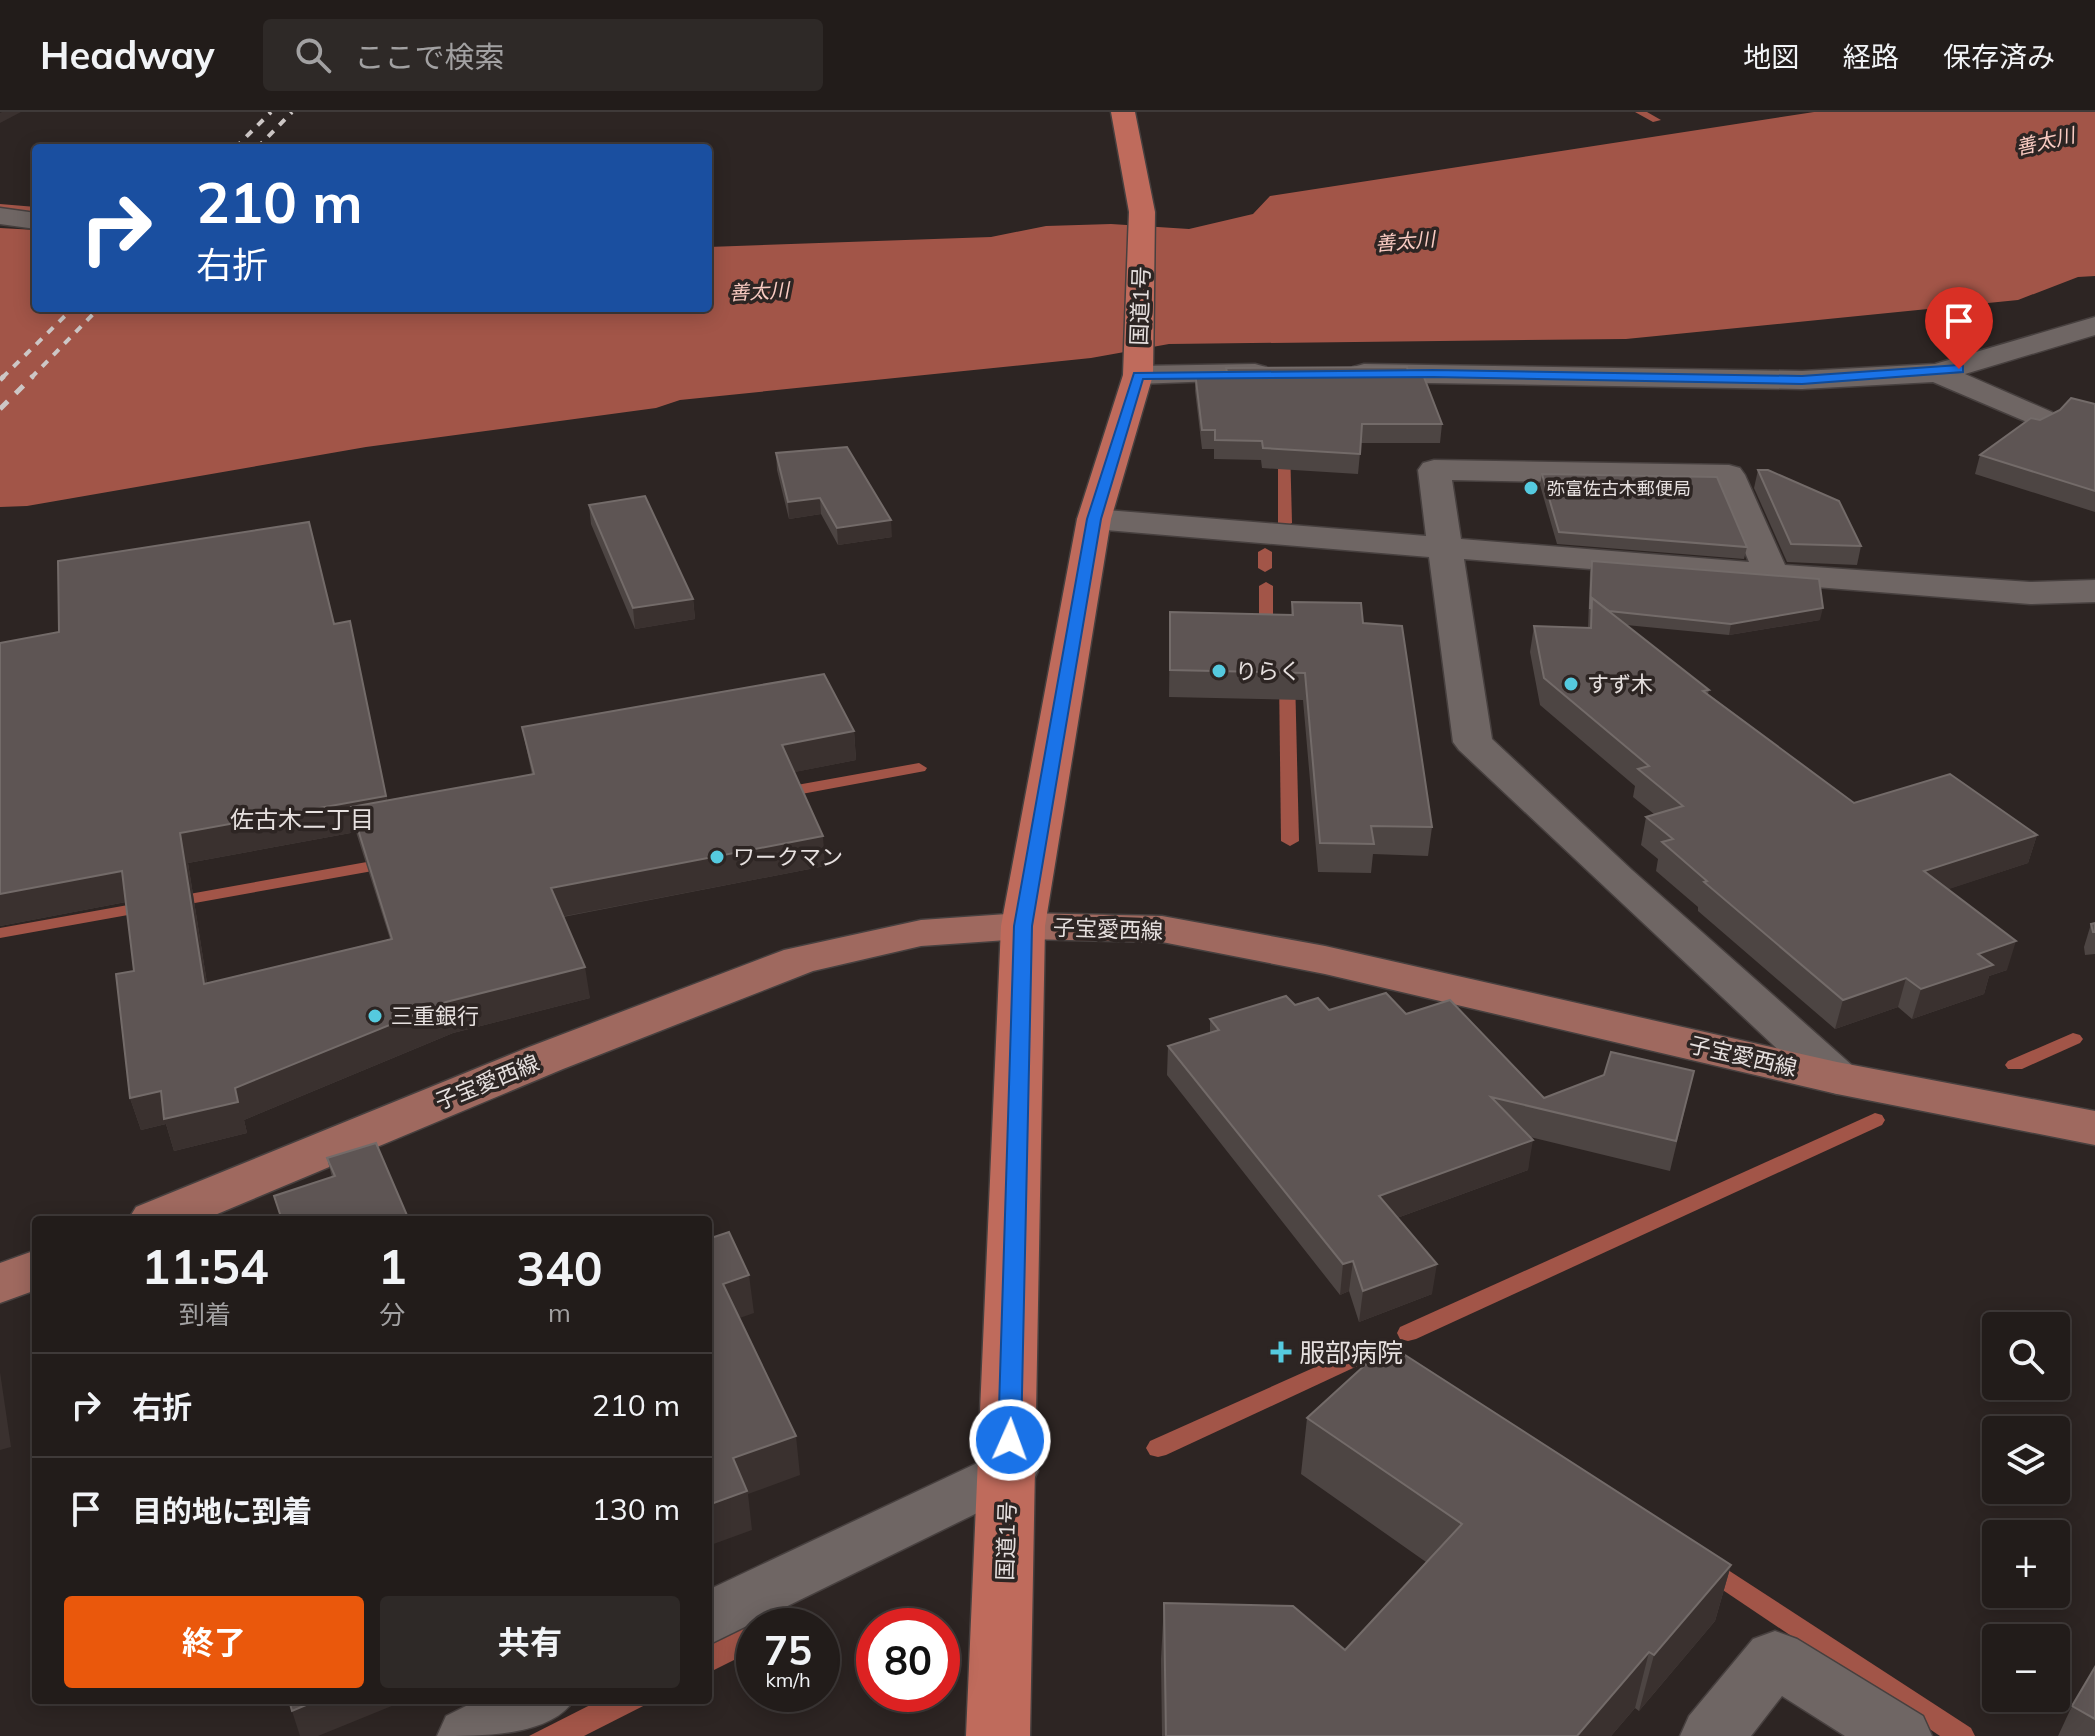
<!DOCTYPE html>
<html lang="ja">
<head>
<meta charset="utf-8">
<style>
	body { margin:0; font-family:Mulish,"Noto Sans JP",sans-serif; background:#2e2927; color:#f1f3f6; height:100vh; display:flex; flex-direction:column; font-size:30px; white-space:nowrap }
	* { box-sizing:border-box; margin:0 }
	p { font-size:26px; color:#a2a1a2 }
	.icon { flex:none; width:44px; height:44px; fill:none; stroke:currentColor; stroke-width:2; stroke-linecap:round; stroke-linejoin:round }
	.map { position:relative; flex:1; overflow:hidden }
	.details { position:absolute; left:32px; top:1104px; width:680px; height:488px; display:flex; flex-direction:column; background:#221c1a; border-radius:8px; box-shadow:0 4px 20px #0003,0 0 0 2px #3f3a39 }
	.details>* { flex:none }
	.hud { position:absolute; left:32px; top:32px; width:680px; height:168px; border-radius:8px; box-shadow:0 4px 20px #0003,0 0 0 2px #3f3a39; background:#1a4fa0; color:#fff; overflow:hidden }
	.tools { position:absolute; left:1982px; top:1200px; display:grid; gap:16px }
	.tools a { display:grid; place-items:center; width:88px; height:88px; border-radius:8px; background:#221c1a; box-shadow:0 4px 20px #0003,0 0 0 2px #3f3a39; font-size:40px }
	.speed { position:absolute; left:736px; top:1496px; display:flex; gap:16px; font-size:40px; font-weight:700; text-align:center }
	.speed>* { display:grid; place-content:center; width:104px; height:104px; border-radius:50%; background:#221c1a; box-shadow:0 4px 20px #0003,0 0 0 2px #3f3a39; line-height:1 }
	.speed small { font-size:20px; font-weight:400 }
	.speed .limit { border:12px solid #d22; background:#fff; color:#111 }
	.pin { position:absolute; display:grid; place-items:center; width:68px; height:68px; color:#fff; margin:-82px -34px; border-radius:50% 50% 50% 0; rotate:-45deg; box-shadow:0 0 8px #0007 }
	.pin .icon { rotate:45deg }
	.me { position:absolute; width:88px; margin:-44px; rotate:2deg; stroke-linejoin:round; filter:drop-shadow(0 0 6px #0008) }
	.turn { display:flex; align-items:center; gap:28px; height:168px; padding:0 32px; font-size:36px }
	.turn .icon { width:104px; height:104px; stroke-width:2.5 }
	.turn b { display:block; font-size:56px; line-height:68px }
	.eta { display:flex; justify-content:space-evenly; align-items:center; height:136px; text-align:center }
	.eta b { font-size:48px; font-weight:700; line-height:56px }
	.cta { display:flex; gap:16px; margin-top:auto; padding:16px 32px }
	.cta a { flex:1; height:92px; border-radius:8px; background:#ea580c; color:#fff; font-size:32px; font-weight:700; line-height:92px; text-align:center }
	.cta a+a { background:#2e2927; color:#f1f3f6 }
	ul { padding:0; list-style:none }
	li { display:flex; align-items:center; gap:24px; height:104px; padding:0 32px; border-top:2px solid #3f3a39 }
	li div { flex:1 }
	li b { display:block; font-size:30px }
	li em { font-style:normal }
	header { display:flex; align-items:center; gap:48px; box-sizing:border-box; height:112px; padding:0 40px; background:#221c1a; border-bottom:2px solid #3f3a39 }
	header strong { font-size:38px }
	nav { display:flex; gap:44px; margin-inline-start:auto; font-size:28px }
	.search { width:560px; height:72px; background:#2e2927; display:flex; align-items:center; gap:20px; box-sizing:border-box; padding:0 28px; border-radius:8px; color:#a2a1a2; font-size:30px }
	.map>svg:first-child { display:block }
	.water { fill:#a25548 }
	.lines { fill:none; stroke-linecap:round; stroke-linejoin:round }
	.stream { fill:#a25548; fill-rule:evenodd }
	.minor-casing { stroke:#47403f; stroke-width:3 }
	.major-casing { stroke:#47403f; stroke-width:3 }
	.highway-casing { stroke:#47403f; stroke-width:3 }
	.minor { fill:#6f6664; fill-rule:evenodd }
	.major { fill:#9f695f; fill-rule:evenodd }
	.highway { fill:#bf6b5c; fill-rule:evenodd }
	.rail-far1 { stroke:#cdc7c6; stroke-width:4; stroke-dasharray:8 8; stroke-linecap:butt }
	.rail { stroke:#cdc7c6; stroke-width:5; stroke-dasharray:11 11; stroke-linecap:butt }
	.wall { fill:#4d4543; fill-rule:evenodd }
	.shaded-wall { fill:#3a312f }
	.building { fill:#5e5554; stroke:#736b69; stroke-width:2 }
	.route { fill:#1a73e8; stroke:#114b97; stroke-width:2 }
	.poi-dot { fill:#55cadf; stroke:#2d2523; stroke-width:3 }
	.labels { text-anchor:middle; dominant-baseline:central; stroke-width:7; stroke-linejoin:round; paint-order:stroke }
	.far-poi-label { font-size:18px; fill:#e6e0df; stroke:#2d2523; text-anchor:start }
	.far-water-label { font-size:20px; font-style:italic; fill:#faccc3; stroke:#2d2523 }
	.street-label { font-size:22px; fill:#e6e0df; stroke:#2d2523 }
	.poi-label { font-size:22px; fill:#e6e0df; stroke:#2d2523; text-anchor:start }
	.neighbourhood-label { font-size:24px; fill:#e6e0df; stroke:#2d2523 }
	.near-poi-label { font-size:26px; fill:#e6e0df; stroke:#2d2523; text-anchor:start }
</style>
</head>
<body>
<header>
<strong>Headway</strong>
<div class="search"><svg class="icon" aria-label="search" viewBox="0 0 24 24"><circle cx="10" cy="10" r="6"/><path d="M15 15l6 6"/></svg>ここで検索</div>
<nav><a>地図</a><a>経路</a><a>保存済み</a></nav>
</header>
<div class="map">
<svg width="2095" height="1624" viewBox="0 0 2095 1624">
	<rect width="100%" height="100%" fill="#2d2523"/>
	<g class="water">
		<polygon points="1814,0 2095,0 2095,164 2078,165 2018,188 1626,227 1169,232 1091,246 680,288 656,296 366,335 27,394 0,395 0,116 36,118 36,196 708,196 708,135 991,125 1046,114 1111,112 1189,117 1253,102 1270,84"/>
		<polygon points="768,1502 764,1514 754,1514 754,1538 708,1561 708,1533"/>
		<polygon points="600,1588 655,1588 584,1624 529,1624"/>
	</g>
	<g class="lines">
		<g class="stream">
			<polygon points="1635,0 1647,0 1661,8 1653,10"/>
			<polygon points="0,92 36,95 36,101 0,98"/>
			<polygon points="1284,330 1290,334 1292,411 1285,415 1278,411 1278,334"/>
			<polygon points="1265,436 1272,440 1272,456 1265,460 1258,456 1258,440"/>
			<polygon points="1266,470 1273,474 1273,514 1282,518 1275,522 1261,521 1259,518 1259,474"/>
			<polygon points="1287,559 1295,564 1299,729 1290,734 1281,729 1279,564"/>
			<polygon points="919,651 927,656 925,659 780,686 772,681 780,676"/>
			<polygon points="389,746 395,747 398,751 395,755 0,826 0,816"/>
			<polygon points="2073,921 2080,923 2083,927 2080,931 2022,957 2008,957 2005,953 2008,949"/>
			<polygon points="1875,1001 1882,1003 1885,1008 1882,1013 1416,1227 1408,1229 1400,1227 1397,1221 1400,1215"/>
			<polygon points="1358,1236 1366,1238 1369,1244 1366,1250 1166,1343 1158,1345 1150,1343 1146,1336 1150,1329"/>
			<polygon points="1708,1445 1971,1616 1975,1624 1940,1624 1699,1462 1696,1455 1699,1448"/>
		</g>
		<defs>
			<g id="minor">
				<polygon points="0,96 36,101 36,117 0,112"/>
				<polygon points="2095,205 2095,223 1965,262 2052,300 2057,307 2052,314 2041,316 1933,270 1802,277 1364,270 1353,267 1349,261 1353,255 1364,252 1802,259 1935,252"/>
				<polygon points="1255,252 1266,255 1270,261 1266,267 1138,272 1127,269 1123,263 1127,257 1138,254"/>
				<path d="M1434 348 1729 353 1740 356 1745 363 1785 453 2030 470 2095 468V490L2030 492 1464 447 1492 627 1632 758 1854 955 1861 966 1854 977 1837 982 1820 977 1459 638 1453 630 1429 445 1094 417 1082 414 1077 407 1082 400 1094 397 1426 424 1418 358 1423 351ZM1452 368 1717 373 1749 450 1461 427Z"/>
				<polygon points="1009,1336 1030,1343 1038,1359 1030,1375 708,1533 708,1478"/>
				<polygon points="1775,1519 1797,1527 1923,1604 1932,1624 1845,1624 1782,1584 1751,1624 1680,1624 1689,1604 1753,1527"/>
				<path d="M478 1588H574C550 1624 485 1624 437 1624L446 1604Z"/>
			</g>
			<g id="major">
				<polygon points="1023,801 1162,804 1325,834 1837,950 2095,999 2095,1033 1837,982 1325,862 1162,830 1023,827 921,834 813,859 563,957 203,1108 128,1108 136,1095 529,935 784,838 921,808"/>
				<polygon points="36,1138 36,1178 0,1191 0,1151"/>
			</g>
			<polygon id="highway" points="1111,0 1135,0 1155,100 1153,263 1111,407 1045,814 1030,1624 966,1624 1001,814 1077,407 1123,263 1129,100"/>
		</defs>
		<use href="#minor" class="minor-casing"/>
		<use href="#major" class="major-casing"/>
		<use href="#highway" class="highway-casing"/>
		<use href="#minor" class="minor"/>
		<use href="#major" class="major"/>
		<use href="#highway" class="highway"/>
		<g class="rail-far1">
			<polyline points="235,36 271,0"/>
			<polyline points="257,36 292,0"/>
			<polyline points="2,266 73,196"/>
			<polyline points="31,266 99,196"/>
		</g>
		<g class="rail">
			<polyline points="0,268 4,264"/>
			<polyline points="0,297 33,264"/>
		</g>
	</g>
	<g class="wall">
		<polygon points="1226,256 1408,260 1442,312 1440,331 1361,331 1358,362 1262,356 1261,348 1214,347 1214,337 1202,337 1195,279 1195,260 1226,260"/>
		<polygon points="2095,292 2095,400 1975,362 1980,343 2040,308"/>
		<polygon points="776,341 892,425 838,433 821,402 789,407 777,358"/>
		<polygon points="1758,358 1861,434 1857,453 1787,450 1754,376"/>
		<polygon points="1542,362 1747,435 1744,447 1557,432 1540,373"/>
		<polygon points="589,393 693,487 695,507 635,517 591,412"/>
		<polygon points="1592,449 1820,508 1729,523 1626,513 1709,578 1708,582 1854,691 2037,723 2028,751 1948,777 2007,858 1989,864 1984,882 1912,907 1898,895 1835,917 1698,799 1698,795 1656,759 1658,747 1641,733 1646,705 1654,702 1633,685 1635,674 1540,593 1530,540 1534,514 1588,516 1590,460"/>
		<polygon points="1292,490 1363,511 1432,715 1428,744 1373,742 1371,761 1318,760 1303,588 1169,585 1170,500 1291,503"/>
		<path d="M350 509 387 688 532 663 522 615 854 619 856 648 794 660 825 754 563 805 590 886 453 921 244 1008 247 1021 174 1039 166 1012 141 1018 130 986 134 859 126 790 0 814V531L334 512ZM356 720 390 827 207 871 188 751Z"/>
		<polygon points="2095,811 2095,842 2085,843 2084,835 2091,812"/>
		<polygon points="1295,893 1329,898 1406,902 1544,986 1694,959 1670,1059 1530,1025 1528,1058 1397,1106 1432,1182 1359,1210 1349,1179 1340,1183 1167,963 1168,934 1210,921 1210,907"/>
		<polygon points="327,1046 409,1108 281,1108 274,1084 332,1065"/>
		<polygon points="1307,1306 1731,1453 1715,1509 1639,1599 1635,1596 1611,1624 1162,1624 1161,1547 1164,1491 1345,1538 1426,1450 1301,1362"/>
		<polygon points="2095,1555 2095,1624 2058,1624 2072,1594"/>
	</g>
	<g class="shaded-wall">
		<polygon points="2,0 21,0 0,11 0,1"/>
		<polygon points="820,386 821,402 789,407 788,390"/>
		<polygon points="891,408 892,425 838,433 837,416"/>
		<polygon points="693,487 695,507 635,517 633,496"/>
		<polygon points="1823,496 1820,508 1729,523 1731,512"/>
		<polygon points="350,509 392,713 351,695 356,720 188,751 212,903 204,872 180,721"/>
		<polygon points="854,619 856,648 785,662 782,633"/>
		<polygon points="2037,723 2028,751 1916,788 1924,759"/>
		<polygon points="823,724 825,754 555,806 551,776"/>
		<polygon points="122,759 131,789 0,814 0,782"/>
		<polygon points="2016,829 2007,858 1989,864 1984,882 1912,907 1921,877 1978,842"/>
		<polygon points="585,855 590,886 453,921 244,1008 247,1021 174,1039 166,1012 141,1018 130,986 161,979 235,976 446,890"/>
		<polygon points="1906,866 1898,895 1835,917 1843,888"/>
		<polygon points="1533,1028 1528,1058 1375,1114 1379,1084"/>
		<polygon points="1353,1149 1349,1179 1340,1183 1343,1152"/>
		<polygon points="1437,1152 1432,1182 1359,1210 1363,1179"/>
		<polygon points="749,1163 754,1201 728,1210 723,1172"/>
		<polygon points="0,1260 11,1335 0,1338"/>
		<polygon points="796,1324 800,1363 748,1382 752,1418 708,1434 708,1393 733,1346"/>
		<polygon points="1731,1453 1715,1509 1639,1599 1654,1543"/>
		<polygon points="1649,1540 1635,1596 1611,1624 1577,1624"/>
		<polygon points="318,1588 398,1588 399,1591 318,1624 300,1624 292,1599"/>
	</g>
	<g class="building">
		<polygon points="1407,255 1408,260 1422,260 1442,312 1362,312 1360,342 1263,336 1262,329 1215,328 1215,318 1202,318 1195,260 1227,260 1226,256"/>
		<polygon points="2071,286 2095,292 2095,379 1980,343 2031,306 2040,308 2060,298"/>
		<polygon points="847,335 891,408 837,416 820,386 788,390 776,341"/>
		<polygon points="1758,358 1768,358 1839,389 1861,434 1791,432"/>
		<polygon points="1542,362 1717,365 1747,435 1559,420"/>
		<polygon points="645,384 693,487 633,496 589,393"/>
		<polygon points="309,410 334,512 350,509 386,684 180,721 204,872 392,827 351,695 534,662 522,615 824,562 854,619 782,633 823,724 551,776 585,855 446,890 235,976 238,990 164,1007 161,979 130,986 116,862 134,859 122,759 0,782 0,531 59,520 58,449"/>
		<polygon points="1592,449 1819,467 1823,496 1731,512 1609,499 1592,486 1590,497"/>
		<polygon points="1592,486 1709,578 1703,579 1854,691 1950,662 2037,723 1924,759 2016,829 1978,842 1993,853 1921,877 1906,866 1843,888 1704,770 1707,769 1662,730 1673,727 1646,705 1683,694 1638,657 1649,654 1544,566 1534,514 1591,516"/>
		<polygon points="1292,490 1361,491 1363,511 1402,514 1432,715 1371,714 1374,732 1320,731 1305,561 1170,558 1170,500 1293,503"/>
		<polygon points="2095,811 2095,820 2093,820 2091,812"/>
		<polygon points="1386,881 1406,902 1450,888 1544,986 1604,963 1611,940 1694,959 1676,1029 1491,985 1533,1028 1379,1084 1437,1152 1363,1179 1353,1149 1343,1152 1168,934 1219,918 1210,907 1286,884 1295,893 1318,886 1329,898"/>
		<polygon points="376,1031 409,1108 282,1108 274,1084 335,1064 327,1046"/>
		<polygon points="729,1120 749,1163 723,1172 796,1324 733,1346 747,1379 708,1393 708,1127"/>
		<polygon points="1388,1232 1731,1453 1654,1543 1649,1540 1577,1624 1166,1624 1164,1491 1293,1494 1345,1538 1462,1412 1307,1306"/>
		<polygon points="2095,1555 2095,1607 2072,1594"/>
		<polygon points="289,1588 318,1588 292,1599"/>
	</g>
	<polygon class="route" points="1959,253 1963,254 1963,260 1802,272 1433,265 1143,267 1101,407 1032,814 1021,1328 1018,1334 1001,1334 998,1328 1014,814 1087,407 1134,261 1433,258 1802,264"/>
	<g class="poi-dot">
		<circle cx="1531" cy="376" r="8"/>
		<circle cx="1219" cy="559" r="8"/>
		<circle cx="1571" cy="572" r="8"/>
		<circle cx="717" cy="745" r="8"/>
		<circle cx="375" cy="904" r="8"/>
		<path d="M1277 1228h8v8h8v8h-8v8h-8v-8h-8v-8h8z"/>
	</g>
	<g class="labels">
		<g class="far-poi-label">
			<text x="1547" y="376">弥富佐古木郵便局</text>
		</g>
		<g class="far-water-label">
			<text transform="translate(2045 29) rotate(-13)">善太川</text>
			<text transform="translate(1405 129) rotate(-5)">善太川</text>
			<text transform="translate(759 179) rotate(-3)">善太川</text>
		</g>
		<g class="street-label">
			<text transform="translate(1140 194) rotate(-88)">国道1号</text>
			<text transform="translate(1108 817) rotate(2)">子宝愛西線</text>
			<text transform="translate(1743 944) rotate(13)">子宝愛西線</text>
			<text transform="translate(487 970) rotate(-22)">子宝愛西線</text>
			<text transform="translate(1006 1429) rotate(-88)">国道1号</text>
		</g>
		<g class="poi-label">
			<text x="1235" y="559">りらく</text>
			<text x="1587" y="572">すず木</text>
			<text x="733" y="745">ワークマン</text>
			<text x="391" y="904">三重銀行</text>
		</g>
		<g class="neighbourhood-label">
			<text x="302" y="707">佐古木二丁目</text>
		</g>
		<g class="near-poi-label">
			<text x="1299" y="1240">服部病院</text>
		</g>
	</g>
</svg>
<div class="tools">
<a><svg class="icon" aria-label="search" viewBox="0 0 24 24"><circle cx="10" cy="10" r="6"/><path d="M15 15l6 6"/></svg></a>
<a><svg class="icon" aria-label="layers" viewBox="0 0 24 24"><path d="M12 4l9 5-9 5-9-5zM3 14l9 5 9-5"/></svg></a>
<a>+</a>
<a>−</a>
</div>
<div class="speed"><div>75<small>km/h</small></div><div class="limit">80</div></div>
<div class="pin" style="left:1959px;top:257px;background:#d93025"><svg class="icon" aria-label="arrive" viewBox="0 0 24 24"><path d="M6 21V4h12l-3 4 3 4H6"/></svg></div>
<svg class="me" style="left:1010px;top:1328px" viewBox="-20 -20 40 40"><circle r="17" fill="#1a73e8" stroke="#fff" stroke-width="3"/><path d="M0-11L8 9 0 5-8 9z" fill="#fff"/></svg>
<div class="hud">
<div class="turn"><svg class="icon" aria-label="right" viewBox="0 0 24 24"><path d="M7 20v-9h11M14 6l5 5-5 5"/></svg><div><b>210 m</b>右折</div></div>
</div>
<section class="details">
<div class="eta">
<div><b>11:54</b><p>到着</p></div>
<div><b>1</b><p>分</p></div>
<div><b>340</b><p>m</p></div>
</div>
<ul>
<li><svg class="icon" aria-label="right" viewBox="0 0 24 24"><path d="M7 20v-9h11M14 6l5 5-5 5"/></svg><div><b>右折</b></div><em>210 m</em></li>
<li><svg class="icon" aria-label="arrive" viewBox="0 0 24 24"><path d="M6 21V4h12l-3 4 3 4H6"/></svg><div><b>目的地に到着</b></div><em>130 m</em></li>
</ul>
<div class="cta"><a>終了</a><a>共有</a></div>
</section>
</div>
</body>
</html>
